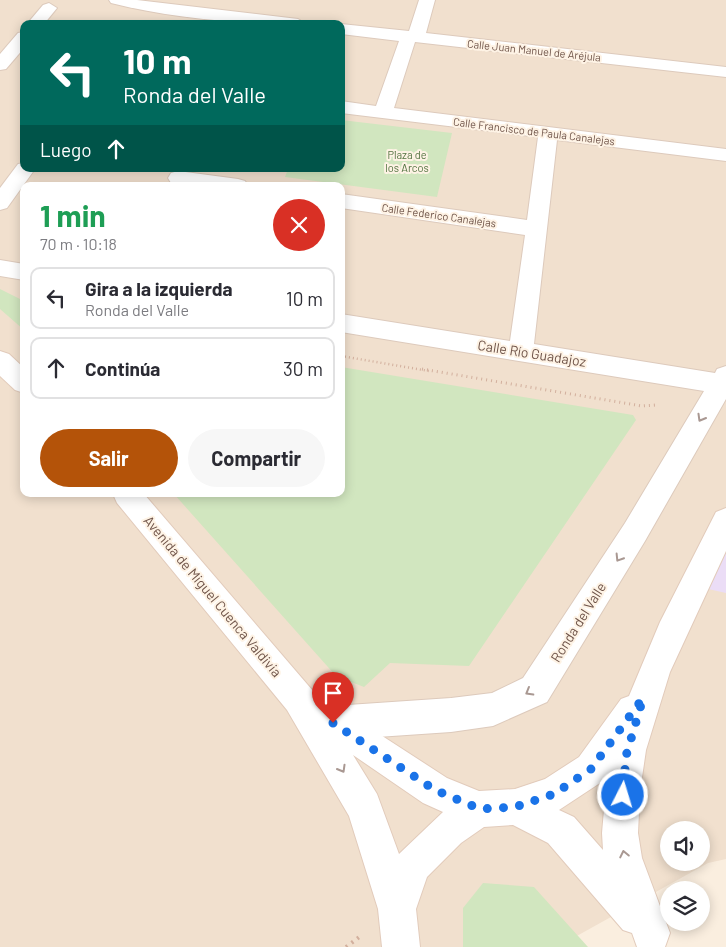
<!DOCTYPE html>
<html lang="es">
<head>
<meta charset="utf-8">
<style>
	body { margin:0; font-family:Barlow,sans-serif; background:#f7f7f7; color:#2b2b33; height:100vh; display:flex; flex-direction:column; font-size:19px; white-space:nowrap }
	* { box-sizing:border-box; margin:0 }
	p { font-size:16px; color:#7c7c81 }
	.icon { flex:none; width:28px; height:28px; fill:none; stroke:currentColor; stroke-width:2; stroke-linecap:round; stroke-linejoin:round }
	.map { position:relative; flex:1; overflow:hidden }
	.details { position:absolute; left:20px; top:182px; width:325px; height:315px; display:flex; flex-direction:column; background:#fff; border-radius:10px; box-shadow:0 2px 12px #0003 }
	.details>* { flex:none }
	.banner { position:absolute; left:20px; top:20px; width:325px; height:152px; border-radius:10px; box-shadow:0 2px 12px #0003; background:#00695c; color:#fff; overflow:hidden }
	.tools { position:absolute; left:660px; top:821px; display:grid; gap:10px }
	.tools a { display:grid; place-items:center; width:50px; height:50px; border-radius:50%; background:#fff; box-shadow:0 2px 12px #0003; font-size:25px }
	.pin { position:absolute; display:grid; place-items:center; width:42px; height:42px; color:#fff; margin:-51px -21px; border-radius:50% 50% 50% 0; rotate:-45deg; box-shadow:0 0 5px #0007 }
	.pin .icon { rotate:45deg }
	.me { position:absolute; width:55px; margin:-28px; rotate:5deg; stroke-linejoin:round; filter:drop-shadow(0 0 4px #0008) }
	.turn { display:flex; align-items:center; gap:18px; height:105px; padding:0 20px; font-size:22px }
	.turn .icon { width:65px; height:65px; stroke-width:2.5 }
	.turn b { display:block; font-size:35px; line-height:42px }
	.then { display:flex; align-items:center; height:48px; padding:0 20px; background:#0003; gap:10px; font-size:19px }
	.round { display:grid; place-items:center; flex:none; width:52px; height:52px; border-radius:26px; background:#f7f7f7 }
	.summary { display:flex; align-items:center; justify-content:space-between; height:85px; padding:0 20px }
	h1 { font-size:30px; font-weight:700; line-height:38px; color:#1e9e55 }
	.primary-button { display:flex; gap:10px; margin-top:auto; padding:10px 20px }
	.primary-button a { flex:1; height:58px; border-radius:30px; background:#b45309; color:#fff; font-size:20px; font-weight:700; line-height:58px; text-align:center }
	.primary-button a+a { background:#f7f7f7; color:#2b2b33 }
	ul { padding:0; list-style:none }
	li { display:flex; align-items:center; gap:15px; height:62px; margin:0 10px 8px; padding:0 10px; border:2px solid #e1e1e2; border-radius:10px }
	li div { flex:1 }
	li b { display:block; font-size:19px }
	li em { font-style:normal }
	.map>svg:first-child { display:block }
	.residential { fill:#f1e0ce; fill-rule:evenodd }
	.education { fill:#ebddf6 }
	.green { fill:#d1e6bf }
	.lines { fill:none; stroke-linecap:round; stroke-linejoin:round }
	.street-casing { stroke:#ddcabc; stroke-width:2 }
	.secondary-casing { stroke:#e2cbbb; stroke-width:2 }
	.path-far2 { stroke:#d2af9d; stroke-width:2.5; stroke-dasharray:1 3; stroke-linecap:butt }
	.path-far1 { stroke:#d2af9d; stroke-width:3; stroke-dasharray:1 4; stroke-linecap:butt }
	.path { stroke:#d2af9d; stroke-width:4; stroke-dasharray:2 5; stroke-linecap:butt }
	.street { fill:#fff; fill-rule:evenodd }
	.secondary { fill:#fff; fill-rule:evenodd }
	.oneway { stroke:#a99892 }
	.route { stroke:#1a73e8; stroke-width:9; stroke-dasharray:0 16.2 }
	.labels { text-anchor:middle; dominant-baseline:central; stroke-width:4; stroke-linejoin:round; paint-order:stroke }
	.far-street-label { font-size:11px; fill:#6f5449; stroke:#fef3e5 }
	.far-park-label { font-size:11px; fill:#547442; stroke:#fef3e5 }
	.street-label { font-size:14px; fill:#6f5449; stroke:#fef3e5 }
</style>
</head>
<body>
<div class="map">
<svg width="726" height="947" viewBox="0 0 726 947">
	<rect width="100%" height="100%" fill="#faeedf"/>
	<path class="residential" d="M0 0H726V859L708 863 557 947H0ZM24 24H341V169H24ZM24 186H341V494H24ZM669 830H701V862H669Z"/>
	<polygon class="education" points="726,521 726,593 695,586"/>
	<g class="green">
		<polygon points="341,120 452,133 437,197 285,177 288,169 341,169"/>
		<polygon points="0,289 24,301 24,330 0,309"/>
		<polygon points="341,367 633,415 636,420 469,666 390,663 364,687 336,676 174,494 341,494"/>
		<polygon points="483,883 534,887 588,947 463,947 463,908"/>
	</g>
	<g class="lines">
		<defs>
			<g id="street">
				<path d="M109 0H137L298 19 306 24C241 24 175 19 111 3Z"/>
				<polygon points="419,0 435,0 426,33 726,67 726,77 415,42 394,108 726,149 726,161 557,140 534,344 715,373 717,369 726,366 726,399 645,541 547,702 493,726 451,732 333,740 321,735 316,723 321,711 333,706 451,698 492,693 523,678 625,523 704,391 341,332 341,314 510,341 525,235 341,208 341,194 527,220 538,137 341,113 341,101 376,106 399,41 341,34 341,24 409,31"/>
				<polygon points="49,3 57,8 44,24 27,24 43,5"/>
				<polygon points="24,32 24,48 6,69 0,70 0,54 18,33"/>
				<polygon points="24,163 24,169 35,169 7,208 0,210 0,188 18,164"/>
				<polygon points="178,171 238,179 245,181 248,186 191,186 171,183 168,178 171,173"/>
				<polygon points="0,260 24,264 24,280 0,276"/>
			</g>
			<g id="secondary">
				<polygon points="0,351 9,354 24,368 24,393 15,390 0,376"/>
				<path d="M113 494H144L313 691 447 778 479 791 515 789 545 779 579 757 621 699 629 696 660 622 716 512 726 508V551L670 672 646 750 640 791 638 833 642 858 670 933 665 947H637L632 933 623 930 548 843 513 825 484 827 461 843 427 877 416 909 420 947H382L378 909 349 816 287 710 117 503ZM353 755 423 803 443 812 399 854 377 794ZM607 775 602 833 603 850 574 817 559 810 603 781Z"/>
			</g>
		</defs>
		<use href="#street" class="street-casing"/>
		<use href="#secondary" class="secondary-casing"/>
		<polyline class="path-far2" points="341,356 429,371"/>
		<polyline class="path-far1" points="422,369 642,406 656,405"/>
		<polyline class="path" points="346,947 362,935"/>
		<use href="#street" class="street"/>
		<use href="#secondary" class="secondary"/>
	</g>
	<defs><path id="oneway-chevron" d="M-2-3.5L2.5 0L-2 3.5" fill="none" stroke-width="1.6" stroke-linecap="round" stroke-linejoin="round" transform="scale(1.25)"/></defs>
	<g class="oneway">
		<use href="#oneway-chevron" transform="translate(701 418) rotate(120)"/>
		<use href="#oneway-chevron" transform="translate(619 558) rotate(122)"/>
		<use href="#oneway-chevron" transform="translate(529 692) rotate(150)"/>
		<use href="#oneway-chevron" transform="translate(342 769) rotate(60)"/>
		<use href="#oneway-chevron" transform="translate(624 854) rotate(-102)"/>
	</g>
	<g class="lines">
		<polyline class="route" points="333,723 435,790 480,809 515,807 554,794 591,769 643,698 626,756 623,795"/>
	</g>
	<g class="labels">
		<g class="far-street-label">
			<text transform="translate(534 50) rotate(6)">Calle Juan Manuel de Aréjula</text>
			<text transform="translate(534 131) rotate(7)">Calle Francisco de Paula Canalejas</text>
			<text transform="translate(439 215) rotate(8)">Calle Federico Canalejas</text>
		</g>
		<g class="far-park-label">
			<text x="407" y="154">Plaza de<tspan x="407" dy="13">los Arcos</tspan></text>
		</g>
		<g class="street-label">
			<text transform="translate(532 353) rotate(9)">Calle Río Guadajoz</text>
			<text transform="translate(213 596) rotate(50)">Avenida de Miguel Cuenca Valdivia</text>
			<text transform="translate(578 622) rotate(-58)">Ronda del Valle</text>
		</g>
	</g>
</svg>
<div class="tools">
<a><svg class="icon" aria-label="sound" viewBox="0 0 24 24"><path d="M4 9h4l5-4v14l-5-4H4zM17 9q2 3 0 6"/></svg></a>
<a><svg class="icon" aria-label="layers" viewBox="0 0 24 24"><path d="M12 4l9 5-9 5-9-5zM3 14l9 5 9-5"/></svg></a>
</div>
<div class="pin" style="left:333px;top:723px;background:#d93025"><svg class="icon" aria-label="arrive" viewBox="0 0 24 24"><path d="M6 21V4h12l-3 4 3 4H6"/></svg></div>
<svg class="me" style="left:623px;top:795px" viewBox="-20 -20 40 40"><circle r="17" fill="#1a73e8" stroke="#fff" stroke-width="3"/><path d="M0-11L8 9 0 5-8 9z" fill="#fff"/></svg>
<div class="banner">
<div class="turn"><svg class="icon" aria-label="left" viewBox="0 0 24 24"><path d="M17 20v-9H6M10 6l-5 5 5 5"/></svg><div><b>10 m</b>Ronda del Valle</div></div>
<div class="then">Luego<svg class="icon" aria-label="ahead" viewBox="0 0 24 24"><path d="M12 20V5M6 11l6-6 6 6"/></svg></div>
</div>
<section class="details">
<div class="summary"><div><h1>1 min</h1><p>70 m · 10:18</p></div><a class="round" style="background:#d93025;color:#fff"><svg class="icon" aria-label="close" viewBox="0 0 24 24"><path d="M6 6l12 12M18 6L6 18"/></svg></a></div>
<ul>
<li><svg class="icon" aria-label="left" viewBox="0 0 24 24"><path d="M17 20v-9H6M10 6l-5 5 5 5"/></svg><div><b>Gira a la izquierda</b><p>Ronda del Valle</p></div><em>10 m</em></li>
<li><svg class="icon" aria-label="ahead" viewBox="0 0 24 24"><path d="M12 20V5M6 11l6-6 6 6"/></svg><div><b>Continúa</b></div><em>30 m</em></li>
</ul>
<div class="primary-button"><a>Salir</a><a>Compartir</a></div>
</section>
</div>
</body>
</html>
